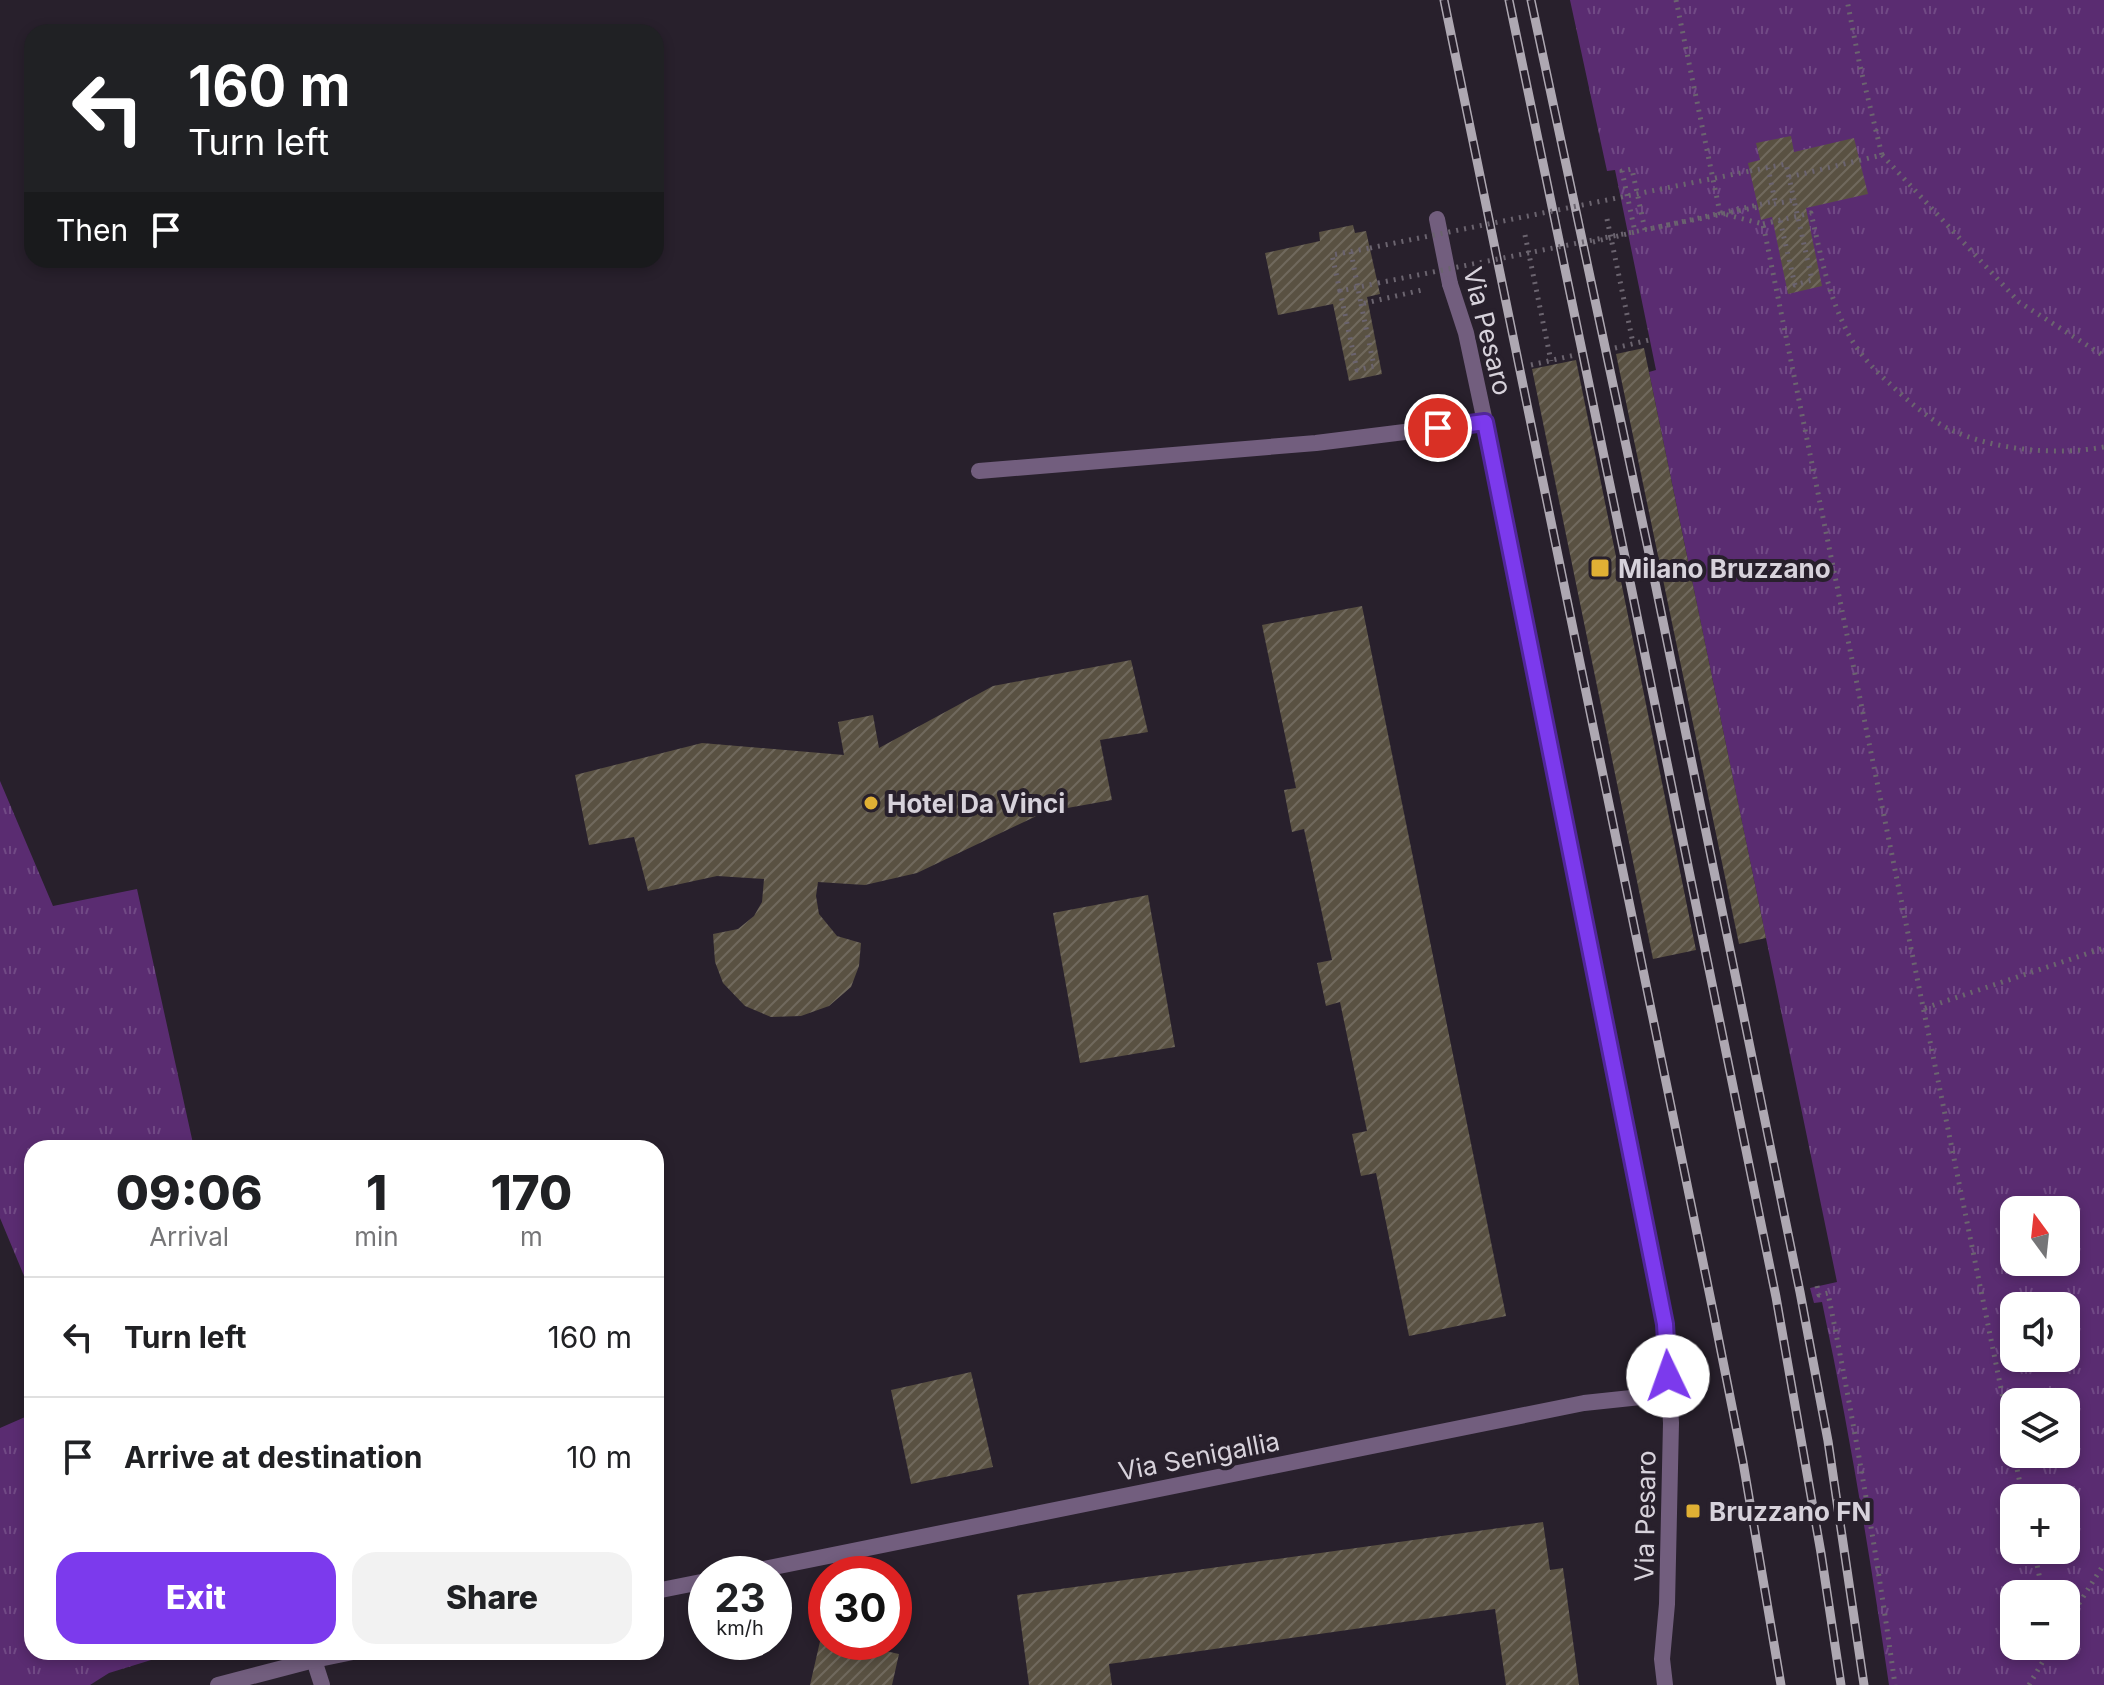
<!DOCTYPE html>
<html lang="en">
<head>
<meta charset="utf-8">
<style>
	body { margin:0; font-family:Inter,sans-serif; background:#f2f2f2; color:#202124; height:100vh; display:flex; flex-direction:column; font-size:30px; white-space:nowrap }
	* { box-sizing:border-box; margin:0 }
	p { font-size:26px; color:#757577 }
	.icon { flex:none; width:44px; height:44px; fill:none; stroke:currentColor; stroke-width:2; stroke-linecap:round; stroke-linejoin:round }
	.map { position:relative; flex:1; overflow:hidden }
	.details { position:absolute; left:24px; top:1140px; width:640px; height:520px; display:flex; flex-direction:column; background:#fff; border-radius:24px; box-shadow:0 4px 12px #0003 }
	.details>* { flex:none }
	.banner { position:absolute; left:24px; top:24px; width:640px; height:244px; border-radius:24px; box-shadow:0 4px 12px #0003; background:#202124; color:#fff; overflow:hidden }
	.needle { width:52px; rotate:345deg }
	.tools { position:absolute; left:2000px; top:1196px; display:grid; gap:16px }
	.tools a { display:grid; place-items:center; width:80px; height:80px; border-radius:16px; background:#fff; box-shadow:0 4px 12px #0003; font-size:40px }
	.speed { position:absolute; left:688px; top:1556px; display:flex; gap:16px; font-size:40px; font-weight:700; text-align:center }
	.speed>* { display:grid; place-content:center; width:104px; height:104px; border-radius:50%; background:#fff; box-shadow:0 4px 12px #0003; line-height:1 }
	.speed small { font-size:20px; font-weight:400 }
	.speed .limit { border:12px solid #d22; background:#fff; color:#111 }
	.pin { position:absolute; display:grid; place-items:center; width:68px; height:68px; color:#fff; margin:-34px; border:4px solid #fff; border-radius:50%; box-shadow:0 2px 8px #0007 }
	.me { position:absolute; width:88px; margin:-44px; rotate:357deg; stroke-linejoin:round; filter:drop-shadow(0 0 6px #0008) }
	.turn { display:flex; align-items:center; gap:28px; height:168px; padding:0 32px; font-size:36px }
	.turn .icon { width:104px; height:104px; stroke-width:2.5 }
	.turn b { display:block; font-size:56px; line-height:68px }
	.then { display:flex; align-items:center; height:76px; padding:0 32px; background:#0003; gap:16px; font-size:30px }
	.eta { display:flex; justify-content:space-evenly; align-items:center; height:136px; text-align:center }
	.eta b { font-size:48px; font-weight:800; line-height:56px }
	.cta { display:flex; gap:16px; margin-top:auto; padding:16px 32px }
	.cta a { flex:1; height:92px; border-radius:24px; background:#7c3aed; color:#fff; font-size:32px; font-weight:800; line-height:92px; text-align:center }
	.cta a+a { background:#f2f2f2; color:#202124 }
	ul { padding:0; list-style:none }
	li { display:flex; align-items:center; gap:24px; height:120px; padding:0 32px; border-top:2px solid #e0e0e0 }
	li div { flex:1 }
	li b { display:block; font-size:30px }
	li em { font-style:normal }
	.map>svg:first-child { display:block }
	.grass { fill:url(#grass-tufts); fill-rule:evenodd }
	.building { fill:url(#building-hatch) }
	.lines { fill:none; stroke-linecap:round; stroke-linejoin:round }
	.path { stroke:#6b646f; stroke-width:5; stroke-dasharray:2 6; stroke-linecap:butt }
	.service { stroke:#725e7e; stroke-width:16 }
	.minor { stroke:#725e7e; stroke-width:16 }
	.rail-casing { stroke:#aea8b2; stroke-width:9 }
	.rail { stroke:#28202c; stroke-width:6; stroke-dasharray:18; stroke-linecap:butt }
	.path-bridge { stroke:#6b646f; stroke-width:5; stroke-dasharray:2 6; stroke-linecap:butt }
	.route-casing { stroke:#51269a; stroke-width:20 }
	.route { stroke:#7c3aed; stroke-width:14 }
	.poi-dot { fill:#e0b034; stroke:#28202c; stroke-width:3 }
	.labels { text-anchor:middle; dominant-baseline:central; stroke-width:8; stroke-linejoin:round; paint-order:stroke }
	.street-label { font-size:26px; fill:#d7d2db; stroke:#28202c }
	.poi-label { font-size:26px; font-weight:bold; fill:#d7d2db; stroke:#28202c; text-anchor:start }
</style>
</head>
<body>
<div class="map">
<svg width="2104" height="1685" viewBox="0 0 2104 1685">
	<defs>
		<pattern id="grass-tufts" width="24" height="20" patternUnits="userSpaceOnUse" patternTransform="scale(2)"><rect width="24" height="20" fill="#5a2c71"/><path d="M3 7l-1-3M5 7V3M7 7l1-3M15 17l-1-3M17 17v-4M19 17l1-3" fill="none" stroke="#714a85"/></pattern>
		<pattern id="building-hatch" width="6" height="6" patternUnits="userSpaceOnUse" patternTransform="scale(2)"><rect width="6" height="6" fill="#595142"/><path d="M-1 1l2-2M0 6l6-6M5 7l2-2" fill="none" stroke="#70695d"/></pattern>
	</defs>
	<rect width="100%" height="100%" fill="#28202c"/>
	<g class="grass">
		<path d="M1570 0H2104V1685H1889C1870 1556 1849 1429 1822 1302L1814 1303 1810 1288 1837 1282 1649 372 1656 370 1615 170 1607 171ZM2014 1210H2066V1262H2014ZM2014 1306H2066V1358H2014ZM2014 1402H2066V1454H2014ZM2014 1498H2066V1550H2014ZM2014 1594H2066V1646H2014Z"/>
		<polygon points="0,781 53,906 137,889 194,1148 32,1148 32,1295 0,1218"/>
		<polygon points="32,1414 32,1652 177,1652 109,1673 90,1685 0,1685 0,1428"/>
	</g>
	<g class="building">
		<polygon points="1791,136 1794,152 1854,138 1868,194 1806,208 1822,286 1788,294 1772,217 1761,220 1748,163 1760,160 1756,143"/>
		<polygon points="1353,225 1355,233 1366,231 1380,294 1367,297 1382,374 1349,381 1333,304 1278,315 1265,253 1320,241 1319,232"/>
		<polygon points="1644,348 1766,938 1739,944 1616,354"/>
		<polygon points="1576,360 1696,950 1653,959 1532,369"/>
		<polygon points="1362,606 1506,1316 1409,1336 1376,1173 1361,1176 1352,1134 1367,1131 1340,1002 1326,1006 1317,963 1332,960 1304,829 1292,832 1284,790 1296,788 1262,625"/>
		<polygon points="1131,660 1148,732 1100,740 1112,800 1045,812 917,873 865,885 818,882 816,896 819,914 837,936 861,943 859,966 851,987 829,1006 801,1016 771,1017 745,1006 723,983 715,962 713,934 738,929 754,916 762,902 764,879 717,876 648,891 634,837 589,845 575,775 702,743 844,755 838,722 873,715 879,748 993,686"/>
		<polygon points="1148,895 1175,1047 1080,1063 1053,913"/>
		<polygon points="971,1372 993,1467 911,1484 891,1390"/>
		<polygon points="1543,1522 1550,1570 1563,1568 1579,1685 1506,1685 1495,1609 1109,1664 1112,1685 1029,1685 1017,1595"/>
		<polygon points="821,1637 826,1638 826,1642 844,1642 899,1654 892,1685 810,1685"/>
	</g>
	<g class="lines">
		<g class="path">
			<polyline points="1676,0 1720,213 1763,224 2014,1452"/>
			<polyline points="1882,155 2019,302 2104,356"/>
			<polyline points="1750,171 1786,164 1794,200"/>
			<polyline points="1789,177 1882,155 1860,66 1847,0"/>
			<polyline points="1774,204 1794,200 1812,280 1795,285 1780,220"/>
			<polyline points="1607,219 1633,343"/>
			<path d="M1763 224 1811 213C1820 251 1827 290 1844 325 1854 348 1871 367 1889 383 1906 399 1926 417 1947 428 1992 450 2055 456 2104 447"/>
			<polyline points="1525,235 1551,361"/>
			<polyline points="1593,242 1635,232 1622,171 1632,169 1645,230 1775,201 1768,168"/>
			<polyline points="1351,252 1361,304 1422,290"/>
			<polyline points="1340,291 1332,255 1370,248"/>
			<polyline points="1361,304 1374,366 1357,370 1340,291 1378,283"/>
			<polyline points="1615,348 1649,340"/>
			<polyline points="1531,365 1575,355"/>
			<polyline points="1925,1008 2104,948"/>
			<path d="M1817 1286 1819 1295 1828 1293C1854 1423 1877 1554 1895 1685"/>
			<polyline points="2014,1454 2023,1498"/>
			<polyline points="2034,1550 2043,1594"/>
			<polyline points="2066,1624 2104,1564"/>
			<polyline points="2029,1685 2052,1646"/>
		</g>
		<g class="service">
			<polyline points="1437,219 1450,284"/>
			<polyline points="979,471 1316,443 1485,422"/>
		</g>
		<g class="minor">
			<polyline points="1450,284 1466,333 1485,422 1665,1324 1671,1423 1667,1604 1662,1659 1665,1685"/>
			<polyline points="739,1574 1584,1403 1669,1394"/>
			<polyline points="656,1591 706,1581"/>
			<polyline points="314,1660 322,1685"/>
			<polyline points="218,1685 314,1660 353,1652"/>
		</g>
		<defs>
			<g id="rail">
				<polyline points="1444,0 1713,1311 1743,1462 1781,1685"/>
				<polyline points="1509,0 1626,562 1776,1297 1821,1553 1841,1685"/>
				<polyline points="1531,0 1650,558 1800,1292 1828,1441 1864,1685"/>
			</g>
		</defs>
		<use href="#rail" class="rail-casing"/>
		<use href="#rail" class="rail"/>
		<g class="path-bridge">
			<polyline points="1370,248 1750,171"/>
			<polyline points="1378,283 1758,207"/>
		</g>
	</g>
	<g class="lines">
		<defs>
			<polyline id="route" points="1438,428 1485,422 1665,1324 1668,1376"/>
		</defs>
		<use href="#route" class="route-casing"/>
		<use href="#route" class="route"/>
	</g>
	<g class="poi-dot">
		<rect x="1590" y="558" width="20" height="20" rx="4"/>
		<circle cx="871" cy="803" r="8"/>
		<rect x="1685" y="1503" width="16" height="16" rx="4"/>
	</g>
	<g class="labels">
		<g class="street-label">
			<text transform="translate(1488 331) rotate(76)">Via Pesaro</text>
			<text transform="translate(1199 1456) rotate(-11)">Via Senigallia</text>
			<text transform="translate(1645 1516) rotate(-89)">Via Pesaro</text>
		</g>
		<g class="poi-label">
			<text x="1618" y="568">Milano Bruzzano</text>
			<text x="887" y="803">Hotel Da Vinci</text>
			<text x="1709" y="1511">Bruzzano FN</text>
		</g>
	</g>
</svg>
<div class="tools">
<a><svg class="needle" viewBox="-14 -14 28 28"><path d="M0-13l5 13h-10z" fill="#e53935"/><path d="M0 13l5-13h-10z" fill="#757577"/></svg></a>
<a><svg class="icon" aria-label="sound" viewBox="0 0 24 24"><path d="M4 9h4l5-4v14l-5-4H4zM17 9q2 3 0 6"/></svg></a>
<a><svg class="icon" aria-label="layers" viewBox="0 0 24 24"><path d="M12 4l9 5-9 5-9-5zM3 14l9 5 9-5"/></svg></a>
<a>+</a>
<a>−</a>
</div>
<div class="speed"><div>23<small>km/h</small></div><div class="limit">30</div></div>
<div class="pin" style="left:1438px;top:428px;background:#d93025"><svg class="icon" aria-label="arrive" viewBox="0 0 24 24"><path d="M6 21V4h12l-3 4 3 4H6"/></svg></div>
<svg class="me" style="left:1668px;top:1376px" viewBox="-20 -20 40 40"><circle r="19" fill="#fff"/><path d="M0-13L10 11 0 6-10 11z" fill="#7c3aed"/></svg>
<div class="banner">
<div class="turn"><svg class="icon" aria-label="left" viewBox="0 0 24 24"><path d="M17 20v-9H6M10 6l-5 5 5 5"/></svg><div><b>160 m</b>Turn left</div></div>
<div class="then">Then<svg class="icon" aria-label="arrive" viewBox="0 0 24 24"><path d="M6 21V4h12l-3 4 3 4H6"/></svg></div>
</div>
<section class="details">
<div class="eta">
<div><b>09:06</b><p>Arrival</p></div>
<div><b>1</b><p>min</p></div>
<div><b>170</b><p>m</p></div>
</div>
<ul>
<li><svg class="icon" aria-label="left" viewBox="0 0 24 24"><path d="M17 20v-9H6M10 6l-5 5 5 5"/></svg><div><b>Turn left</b></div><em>160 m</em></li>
<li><svg class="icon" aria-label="arrive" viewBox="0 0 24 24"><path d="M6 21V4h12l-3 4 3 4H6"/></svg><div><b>Arrive at destination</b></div><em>10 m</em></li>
</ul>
<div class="cta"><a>Exit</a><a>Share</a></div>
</section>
</div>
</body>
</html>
